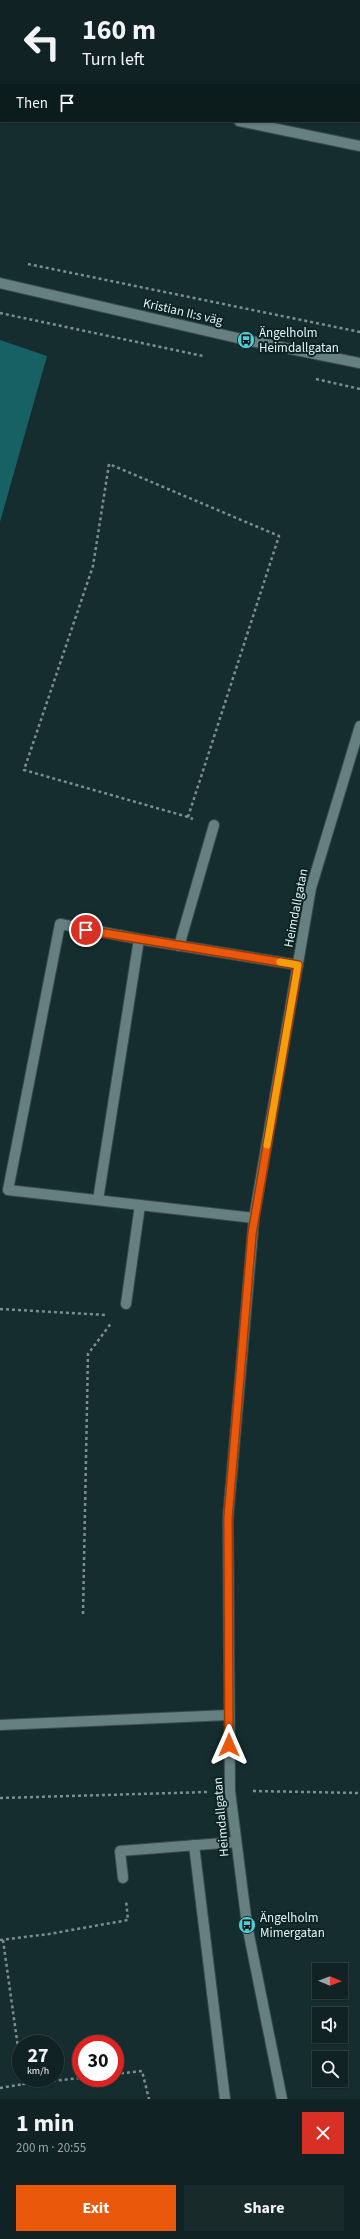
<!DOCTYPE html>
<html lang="en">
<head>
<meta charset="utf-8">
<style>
	body { margin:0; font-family:"Source Sans 3",sans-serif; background:#192a2b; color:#f1f3f6; height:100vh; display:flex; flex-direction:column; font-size:15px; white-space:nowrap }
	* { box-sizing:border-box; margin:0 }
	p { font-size:13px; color:#9ca4a6 }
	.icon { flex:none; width:22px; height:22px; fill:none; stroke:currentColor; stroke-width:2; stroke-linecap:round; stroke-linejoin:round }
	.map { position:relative; height:2099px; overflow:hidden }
	.details { display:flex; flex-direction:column; background:#102223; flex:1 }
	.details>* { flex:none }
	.guide { position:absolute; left:0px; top:0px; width:360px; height:122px; box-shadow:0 1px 3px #0004,0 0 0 1px #303f41; background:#102223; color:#f1f3f6; overflow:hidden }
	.needle { width:26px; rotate:91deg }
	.controls { position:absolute; left:312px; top:1963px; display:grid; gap:8px }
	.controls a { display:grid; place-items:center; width:36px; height:36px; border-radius:0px; background:#102223; box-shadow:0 1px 3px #0004,0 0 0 1px #303f41; font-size:20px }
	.speed { position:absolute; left:12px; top:2035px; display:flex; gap:8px; font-size:20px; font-weight:700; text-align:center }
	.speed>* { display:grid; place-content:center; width:52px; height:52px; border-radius:50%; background:#102223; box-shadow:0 1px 3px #0004,0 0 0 1px #303f41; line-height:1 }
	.speed small { font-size:10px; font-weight:400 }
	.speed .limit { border:6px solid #d22; background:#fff; color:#111 }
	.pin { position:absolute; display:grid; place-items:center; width:34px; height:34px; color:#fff; margin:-17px; border:2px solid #fff; border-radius:50%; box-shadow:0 1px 4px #0007 }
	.me { position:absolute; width:44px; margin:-22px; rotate:0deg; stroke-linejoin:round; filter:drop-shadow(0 0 3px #0008) }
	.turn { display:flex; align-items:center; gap:14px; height:84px; padding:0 16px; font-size:18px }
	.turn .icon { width:52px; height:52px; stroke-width:2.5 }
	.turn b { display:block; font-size:28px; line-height:34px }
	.then { display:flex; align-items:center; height:38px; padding:0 16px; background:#0003; gap:8px; font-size:15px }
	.round { display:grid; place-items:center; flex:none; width:42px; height:42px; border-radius:0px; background:#192a2b }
	.overview { display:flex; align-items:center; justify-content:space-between; height:68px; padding:0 16px }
	h1 { font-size:24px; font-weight:700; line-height:30px }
	.button { display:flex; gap:8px; margin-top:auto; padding:8px 16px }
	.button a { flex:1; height:46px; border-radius:0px; background:#ea580c; color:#fff; font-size:16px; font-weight:700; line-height:46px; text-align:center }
	.button a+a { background:#192a2b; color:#f1f3f6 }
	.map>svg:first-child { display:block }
	.forest { fill:#176064 }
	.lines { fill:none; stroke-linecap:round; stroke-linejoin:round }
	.minor-casing { stroke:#384b4c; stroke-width:12 }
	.path { stroke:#7c8e8f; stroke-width:2.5; stroke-dasharray:3 3; stroke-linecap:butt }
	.minor { stroke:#667f80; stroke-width:10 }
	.route-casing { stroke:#983908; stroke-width:10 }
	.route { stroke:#ea580c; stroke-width:7 }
	.slow { stroke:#f59e0b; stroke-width:7 }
	.labels { text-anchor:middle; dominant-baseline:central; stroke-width:4; stroke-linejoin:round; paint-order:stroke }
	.street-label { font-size:13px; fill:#e6f4f4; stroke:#0c2425 }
	.poi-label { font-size:13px; fill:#e6f4f4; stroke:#0c2425; text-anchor:start }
</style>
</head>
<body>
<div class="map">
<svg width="360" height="2099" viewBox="0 0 360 2099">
	<rect width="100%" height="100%" fill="#162d2f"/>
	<polygon class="forest" points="0,340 47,356 0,522"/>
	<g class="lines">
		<defs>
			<g id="minor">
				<polyline points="162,1 163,0"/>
				<polyline points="239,121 360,146"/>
				<polyline points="0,283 246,340 360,363"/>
				<polyline points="139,939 298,965"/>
				<polyline points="179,946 214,825"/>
				<polyline points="98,1200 139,939 60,924 8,1190 254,1218"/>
				<polyline points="126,1304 140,1205"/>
				<polyline points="0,1725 229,1715"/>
				<polyline points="194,1845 225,2099"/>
				<polyline points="123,1878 120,1851 236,1842"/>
				<polyline points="282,2099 247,1925 230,1791 228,1518 254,1218 311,888 360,726"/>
			</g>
		</defs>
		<use href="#minor" class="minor-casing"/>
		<g class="path">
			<polyline points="0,71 1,71"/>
			<polyline points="28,264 360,332"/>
			<polyline points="0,313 203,356"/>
			<polyline points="316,379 360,389"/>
			<polyline points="188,817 279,536 109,464 93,566 24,770 188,817 193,819"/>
			<polyline points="0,1309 106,1315"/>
			<polyline points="83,1614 88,1354 112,1322"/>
			<polyline points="253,1791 360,1793"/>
			<polyline points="0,1798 208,1792"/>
			<polyline points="0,1940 49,1934 128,1920 126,1900"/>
			<polyline points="3,1940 21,2069"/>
			<polyline points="115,2074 142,2071 149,2099"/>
			<polyline points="22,2078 23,2084 81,2078"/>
			<polyline points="0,2088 23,2084"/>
		</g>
		<use href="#minor" class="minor"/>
	</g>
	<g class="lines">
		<defs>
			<polyline id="route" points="86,930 298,965 252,1234 228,1518 229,1745"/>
		</defs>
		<use href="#route" class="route-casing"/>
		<use href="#route" class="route"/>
		<polyline class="slow" points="267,1145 298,965 280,962"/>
	</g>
	<defs>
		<symbol id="bus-disc" viewBox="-11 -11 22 22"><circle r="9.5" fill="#51ccd3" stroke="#0c2425"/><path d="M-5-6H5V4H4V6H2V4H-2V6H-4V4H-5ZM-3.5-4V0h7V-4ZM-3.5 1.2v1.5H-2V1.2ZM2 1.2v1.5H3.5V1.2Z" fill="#111"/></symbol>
	</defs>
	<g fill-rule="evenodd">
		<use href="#bus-disc" x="236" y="330" width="20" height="20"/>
		<use href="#bus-disc" x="237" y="1915" width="20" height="20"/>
	</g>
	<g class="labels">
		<g class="street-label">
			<text transform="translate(183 312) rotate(13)">Kristian II:s väg</text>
			<text transform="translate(296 908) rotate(-79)">Heimdallgatan</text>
			<text transform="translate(221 1817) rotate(-95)">Heimdallgatan</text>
		</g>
		<g class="poi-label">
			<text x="259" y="333">Ängelholm<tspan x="259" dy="15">Heimdallgatan</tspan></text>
			<text x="260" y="1918">Ängelholm<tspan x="260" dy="15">Mimergatan</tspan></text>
		</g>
	</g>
</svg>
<div class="controls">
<a><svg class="needle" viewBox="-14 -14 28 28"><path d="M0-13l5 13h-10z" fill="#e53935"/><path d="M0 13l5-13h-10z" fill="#9ca4a6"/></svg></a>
<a><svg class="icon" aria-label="sound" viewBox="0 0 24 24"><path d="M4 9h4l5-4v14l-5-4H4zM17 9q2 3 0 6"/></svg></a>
<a><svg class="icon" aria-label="search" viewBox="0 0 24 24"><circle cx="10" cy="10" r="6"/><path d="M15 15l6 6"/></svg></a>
</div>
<div class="speed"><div>27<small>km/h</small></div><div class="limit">30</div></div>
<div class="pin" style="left:86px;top:930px;background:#d93025"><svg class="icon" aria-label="arrive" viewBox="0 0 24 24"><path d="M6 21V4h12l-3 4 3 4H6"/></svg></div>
<svg class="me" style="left:229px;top:1745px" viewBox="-20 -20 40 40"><path d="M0-17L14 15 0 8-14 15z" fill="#ea580c" stroke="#fff" stroke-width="4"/></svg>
<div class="guide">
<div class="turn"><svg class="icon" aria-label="left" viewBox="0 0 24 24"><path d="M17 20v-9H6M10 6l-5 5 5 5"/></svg><div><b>160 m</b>Turn left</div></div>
<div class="then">Then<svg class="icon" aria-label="arrive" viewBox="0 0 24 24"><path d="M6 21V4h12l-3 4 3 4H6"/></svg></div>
</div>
</div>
<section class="details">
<div class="overview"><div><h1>1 min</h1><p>200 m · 20:55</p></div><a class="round" style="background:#d93025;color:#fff"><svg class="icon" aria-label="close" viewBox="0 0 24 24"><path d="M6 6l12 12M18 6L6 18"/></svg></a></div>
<div class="button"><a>Exit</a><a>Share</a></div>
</section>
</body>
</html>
